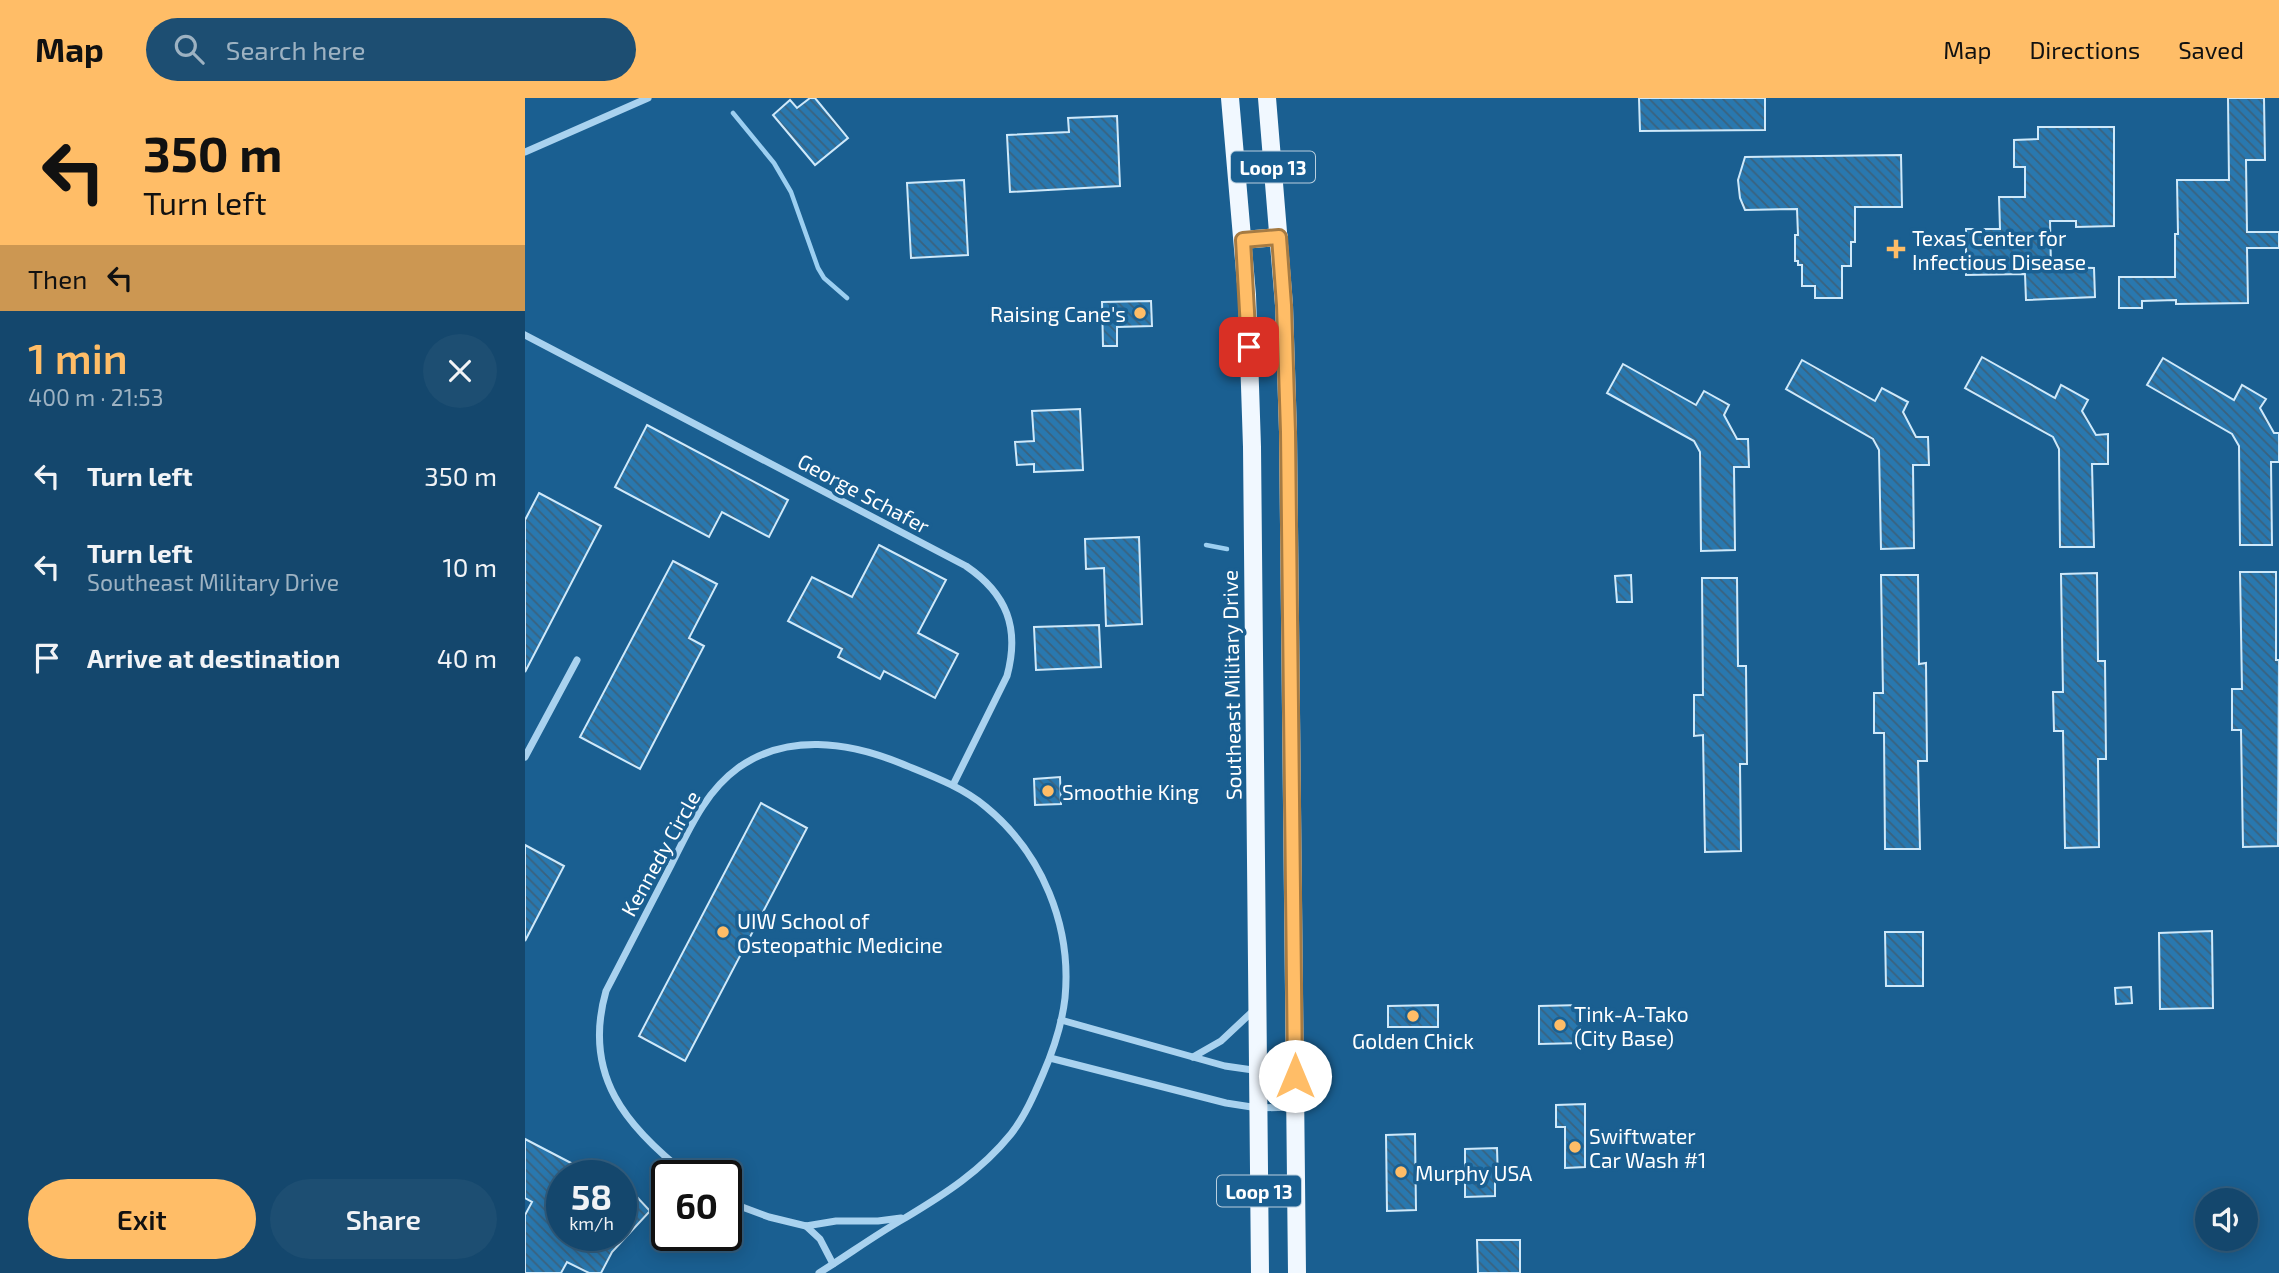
<!DOCTYPE html>
<html lang="en">
<head>
<meta charset="utf-8">
<style>
	body { margin:0; font-family:"Exo 2",sans-serif; background:#1d4e72; color:#f1f3f6; height:100vh; display:flex; flex-direction:column; font-size:26px; white-space:nowrap }
	* { box-sizing:border-box; margin:0 }
	p { font-size:23px; color:#9db2c2 }
	.icon { flex:none; width:38px; height:38px; fill:none; stroke:currentColor; stroke-width:2; stroke-linecap:round; stroke-linejoin:round }
	.map { position:relative; flex:1; overflow:hidden }
	.side { display:flex; flex-direction:column; background:#14476d; width:525px }
	.side>* { flex:none }
	.banner { background:#ffbd67; color:#111; overflow:hidden }
	.controls { position:absolute; left:1670px; top:1090px; display:grid; gap:14px }
	.controls a { display:grid; place-items:center; width:63px; height:63px; border-radius:50%; background:#14476d; box-shadow:0 4px 18px #0003,0 0 0 2px #335f80; font-size:35px }
	.speed { position:absolute; left:21px; top:1062px; display:flex; gap:14px; font-size:35px; font-weight:700; text-align:center }
	.speed>* { display:grid; place-content:center; width:91px; height:91px; border-radius:50%; background:#14476d; box-shadow:0 4px 18px #0003,0 0 0 2px #335f80; line-height:1 }
	.speed small { font-size:18px; font-weight:400 }
	.speed .limit { border:4px solid #111; border-radius:10px; background:#fff; color:#111 }
	.pin { position:absolute; display:grid; place-items:center; width:60px; height:60px; color:#fff; margin:-30px; border-radius:14px; box-shadow:0 4px 10px #0006 }
	.me { position:absolute; width:77px; margin:-38px; rotate:0deg; stroke-linejoin:round; filter:drop-shadow(0 0 5px #0008) }
	.turn { display:flex; align-items:center; gap:24px; height:147px; padding:0 28px; font-size:32px }
	.turn .icon { width:91px; height:91px; stroke-width:2.5 }
	.turn b { display:block; font-size:49px; line-height:60px }
	.then { display:flex; align-items:center; height:66px; padding:0 28px; background:#0003; gap:14px; font-size:26px }
	.round { display:grid; place-items:center; flex:none; width:74px; height:74px; border-radius:37px; background:#1d4e72 }
	.head { display:flex; align-items:center; justify-content:space-between; height:119px; padding:0 28px }
	h1 { font-size:42px; font-weight:600; line-height:52px; color:#ffbd67 }
	.primary-button { display:flex; gap:14px; margin-top:auto; padding:14px 28px }
	.primary-button a { flex:1; height:80px; border-radius:42px; background:#ffbd67; color:#111; font-size:28px; font-weight:600; line-height:80px; text-align:center }
	.primary-button a+a { background:#1d4e72; color:#f1f3f6 }
	ul { padding:0; list-style:none }
	li { display:flex; align-items:center; gap:21px; height:91px; padding:0 28px }
	li div { flex:1 }
	li b { display:block; font-size:26px }
	li em { font-style:normal }
	header { display:flex; align-items:center; gap:42px; box-sizing:border-box; height:98px; padding:0 35px; background:#ffbd67; color:#111 }
	header strong { font-size:33px }
	nav { display:flex; gap:38px; margin-inline-start:auto; font-size:24px }
	.search { width:490px; height:63px; background:#1d4e72; display:flex; align-items:center; gap:18px; box-sizing:border-box; padding:0 24px; border-radius:38px; color:#9db2c2; font-size:26px }
	main { display:flex; flex:1; min-height:0 }
	.map>svg:first-child { display:block }
	.lines { fill:none; stroke-linecap:round; stroke-linejoin:round }
	.stream { stroke:#9ccff1; stroke-width:4.5 }
	.building { fill:url(#building-back-hatch); stroke:#cfe9fa; stroke-width:2 }
	.street { stroke:#a9d2ef; stroke-width:7 }
	.primary { stroke:#f1f8ff; stroke-width:18 }
	.route-casing { stroke:#a67b43; stroke-width:18 }
	.route { stroke:#ffbd67; stroke-width:12 }
	.poi-dot { fill:#ffbd67; stroke:#1a5f91; stroke-width:2.5 }
	.labels { text-anchor:middle; dominant-baseline:central; stroke-width:7; stroke-linejoin:round; paint-order:stroke }
	.shield { fill:#1a5f91; stroke:#bacfde; stroke-width:2 }
	.shield-label { font-size:19px; font-weight:bold; fill:#fff }
	.poi-label { font-size:21px; fill:#fff; stroke:#1a5f91; text-anchor:start }
	.street-label { font-size:21px; fill:#fff; stroke:#1a5f91 }
</style>
</head>
<body>
<header>
<strong>Map</strong>
<div class="search"><svg class="icon" aria-label="search" viewBox="0 0 24 24"><circle cx="10" cy="10" r="6"/><path d="M15 15l6 6"/></svg>Search here</div>
<nav><a>Map</a><a>Directions</a><a>Saved</a></nav>
</header>
<main>
<section class="side">
<div class="banner">
<div class="turn"><svg class="icon" aria-label="left" viewBox="0 0 24 24"><path d="M17 20v-9H6M10 6l-5 5 5 5"/></svg><div><b>350 m</b>Turn left</div></div>
<div class="then">Then<svg class="icon" aria-label="left" viewBox="0 0 24 24"><path d="M17 20v-9H6M10 6l-5 5 5 5"/></svg></div>
</div>
<div class="head"><div><h1>1 min</h1><p>400 m · 21:53</p></div><a class="round"><svg class="icon" aria-label="close" viewBox="0 0 24 24"><path d="M6 6l12 12M18 6L6 18"/></svg></a></div>
<ul>
<li><svg class="icon" aria-label="left" viewBox="0 0 24 24"><path d="M17 20v-9H6M10 6l-5 5 5 5"/></svg><div><b>Turn left</b></div><em>350 m</em></li>
<li><svg class="icon" aria-label="left" viewBox="0 0 24 24"><path d="M17 20v-9H6M10 6l-5 5 5 5"/></svg><div><b>Turn left</b><p>Southeast Military Drive</p></div><em>10 m</em></li>
<li><svg class="icon" aria-label="arrive" viewBox="0 0 24 24"><path d="M6 21V4h12l-3 4 3 4H6"/></svg><div><b>Arrive at destination</b></div><em>40 m</em></li>
</ul>
<div class="primary-button"><a>Exit</a><a>Share</a></div>
</section>
<div class="map">
<svg width="1754" height="1175" viewBox="0 0 1754 1175">
	<defs>
		<pattern id="building-back-hatch" width="6" height="6" patternUnits="userSpaceOnUse" patternTransform="scale(1.75)"><rect width="6" height="6" fill="#2978af"/><path d="M-1 5l2 2M0 0l6 6M5-1l2 2" fill="none" stroke="#3a627e"/></pattern>
	</defs>
	<rect width="100%" height="100%" fill="#1a5f91"/>
	<g class="lines">
		<g class="stream">
			<polyline points="208,15 249,65 266,94 293,170 299,180 322,200"/>
			<polyline points="681,447 702,451"/>
		</g>
	</g>
	<g class="building">
		<polygon points="285,0 290,0 323,40 290,67 248,17 265,2 272,10"/>
		<polygon points="1114,0 1240,0 1240,32 1115,33"/>
		<polygon points="1703,0 1739,0 1740,62 1721,62 1722,134 1754,134 1754,150 1722,150 1723,205 1651,206 1651,202 1617,203 1617,210 1594,210 1594,179 1650,179 1650,136 1653,136 1652,82 1704,82"/>
		<polygon points="592,18 595,88 485,94 482,37 544,34 543,20"/>
		<polygon points="1513,29 1589,29 1589,128 1551,129 1551,123 1525,123 1526,169 1569,170 1570,199 1501,202 1500,176 1441,177 1441,131 1475,131 1474,99 1500,99 1500,69 1489,69 1489,42 1513,41"/>
		<polygon points="1376,57 1377,109 1330,109 1330,144 1326,144 1326,168 1317,168 1317,200 1290,200 1290,188 1277,188 1277,167 1273,167 1273,163 1270,163 1270,137 1273,137 1272,111 1220,112 1215,100 1213,82 1220,59"/>
		<polygon points="439,82 443,157 386,160 382,85"/>
		<polygon points="626,203 627,228 592,229 592,248 578,248 577,204"/>
		<polygon points="1457,259 1530,300 1536,287 1563,302 1557,313 1571,337 1583,336 1583,366 1567,366 1569,449 1535,449 1534,351 1528,339 1440,290"/>
		<polygon points="1638,260 1709,302 1717,287 1741,301 1735,310 1749,335 1754,335 1754,364 1746,364 1747,447 1715,447 1714,348 1707,336 1622,287"/>
		<polygon points="1277,262 1350,303 1357,290 1383,304 1378,314 1391,339 1403,339 1404,367 1388,367 1389,450 1356,451 1354,352 1348,341 1261,291"/>
		<polygon points="1098,266 1171,307 1179,293 1204,307 1199,317 1212,341 1223,341 1224,369 1209,369 1210,452 1176,453 1175,354 1169,343 1082,295"/>
		<polygon points="555,311 558,372 509,374 509,366 492,367 490,344 509,343 507,313"/>
		<polygon points="122,327 263,402 244,439 197,414 184,439 90,389"/>
		<polygon points="14,395 76,428 0,574 0,422"/>
		<polygon points="614,439 617,526 581,528 579,470 561,471 560,441"/>
		<polygon points="354,447 421,482 393,535 433,556 410,600 359,573 355,581 313,559 317,551 263,523 287,479 327,499"/>
		<polygon points="148,463 192,486 164,540 179,548 115,671 55,639"/>
		<polygon points="1715,474 1751,474 1751,562 1754,562 1753,748 1718,749 1716,632 1707,632 1707,591 1717,591"/>
		<polygon points="1572,475 1573,563 1580,563 1581,661 1573,661 1574,749 1540,750 1538,633 1529,633 1528,594 1538,594 1536,476"/>
		<polygon points="1106,477 1107,504 1092,504 1090,478"/>
		<polygon points="1356,477 1393,477 1394,566 1401,565 1402,663 1393,663 1395,751 1360,751 1359,635 1349,635 1349,595 1358,595"/>
		<polygon points="1177,480 1212,480 1213,568 1221,568 1222,666 1215,666 1216,753 1180,754 1178,637 1169,638 1169,597 1178,597"/>
		<polygon points="574,527 576,569 511,572 509,529"/>
		<polygon points="535,679 536,706 510,707 509,681"/>
		<polygon points="236,705 282,730 160,963 114,938"/>
		<polygon points="0,747 39,768 0,843"/>
		<polygon points="1687,833 1688,910 1635,911 1634,835"/>
		<polygon points="1360,834 1398,834 1398,888 1361,888"/>
		<polygon points="1606,889 1607,905 1591,906 1590,890"/>
		<polygon points="913,907 913,929 863,929 863,908"/>
		<polygon points="1056,907 1056,945 1014,946 1014,908"/>
		<polygon points="1060,1006 1060,1069 1040,1070 1040,1029 1031,1029 1031,1007"/>
		<polygon points="890,1036 891,1112 862,1113 861,1037"/>
		<polygon points="0,1041 71,1078 37,1078 37,1138 96,1138 96,1088 112,1099 125,1113 87,1154 76,1175 64,1175 42,1164 36,1175 0,1175 0,1117 7,1104 0,1100"/>
		<polygon points="972,1050 973,1082 970,1083 970,1098 940,1099 940,1051"/>
		<polygon points="952,1142 995,1142 995,1175 953,1175"/>
	</g>
	<g class="lines">
		<g class="street">
			<polyline points="0,54 123,0"/>
			<path d="M0 237 441 468C482 496 495 530 482 578L428 687"/>
			<polyline points="0,659 52,562"/>
			<polyline points="536,922 700,968 769,978"/>
			<polyline points="668,959 696,943 728,913"/>
			<polyline points="525,960 701,1005 733,1010 770,1009"/>
			<path d="M164 1078C101 1029 57 977 81 893 101 854 121 816 141 777 161 739 177 696 213 670 262 635 323 644 375 665 404 677 436 688 461 709 517 755 547 828 540 900 537 926 528 953 518 976 509 997 500 1018 486 1036 456 1073 420 1096 380 1120 350 1137 323 1157 294 1175"/>
			<polyline points="201,1103 244,1119 281,1128 311,1123 353,1123 376,1120"/>
			<polyline points="281,1128 295,1141 308,1166"/>
		</g>
		<g class="primary">
			<polyline points="705,0 722,197 727,349 735,1175"/>
			<polyline points="742,0 759,207 763,334 772,1175"/>
			<polyline points="718,142 754,139"/>
		</g>
	</g>
	<g class="lines">
		<defs>
			<polyline id="route" points="724,249 718,142 754,139 759,207 763,334 770,978"/>
		</defs>
		<use href="#route" class="route-casing"/>
		<use href="#route" class="route"/>
	</g>
	<g class="poi-dot">
		<path d="M1367.5 140.5h7v7h7v7h-7v7h-7v-7h-7v-7h7z"/>
		<circle cx="615" cy="215" r="7"/>
		<circle cx="523" cy="693" r="7"/>
		<circle cx="198" cy="834" r="7"/>
		<circle cx="888" cy="918" r="7"/>
		<circle cx="1035" cy="927" r="7"/>
		<circle cx="1050" cy="1049" r="7"/>
		<circle cx="876" cy="1074" r="7"/>
	</g>
	<g class="labels">
		<g class="shield">
			<rect x="706" y="53.5" width="84" height="31" rx="5"/>
			<rect x="692" y="1077.5" width="84" height="31" rx="5"/>
		</g>
		<g class="shield-label">
			<text x="748" y="69">Loop 13</text>
			<text x="734" y="1093">Loop 13</text>
		</g>
		<g class="poi-label">
			<text x="1387" y="139">Texas Center for<tspan x="1387" dy="24">Infectious Disease</tspan></text>
			<text x="601" y="215" text-anchor="end">Raising Cane's</text>
			<text x="537" y="693">Smoothie King</text>
			<text x="212" y="822">UIW School of<tspan x="212" dy="24">Osteopathic Medicine</tspan></text>
			<text x="1049" y="915">Tink-A-Tako<tspan x="1049" dy="24">(City Base)</tspan></text>
			<text x="888" y="942" text-anchor="middle">Golden Chick</text>
			<text x="1064" y="1037">Swiftwater<tspan x="1064" dy="24">Car Wash #1</tspan></text>
			<text x="890" y="1074">Murphy USA</text>
		</g>
		<g class="street-label">
			<text transform="translate(339 395) rotate(28)">George Schafer</text>
			<text transform="translate(706 587) rotate(-91)">Southeast Military Drive</text>
			<text transform="translate(135 755) rotate(-61)">Kennedy Circle</text>
		</g>
	</g>
</svg>
<div class="controls">
<a><svg class="icon" aria-label="sound" viewBox="0 0 24 24"><path d="M4 9h4l5-4v14l-5-4H4zM17 9q2 3 0 6"/></svg></a>
</div>
<div class="speed"><div>58<small>km/h</small></div><div class="limit">60</div></div>
<div class="pin" style="left:724px;top:249px;background:#d93025"><svg class="icon" aria-label="arrive" viewBox="0 0 24 24"><path d="M6 21V4h12l-3 4 3 4H6"/></svg></div>
<svg class="me" style="left:770px;top:978px" viewBox="-20 -20 40 40"><circle r="19" fill="#fff"/><path d="M0-13L10 11 0 6-10 11z" fill="#ffbd67"/></svg>
</div>
</main>
</body>
</html>
